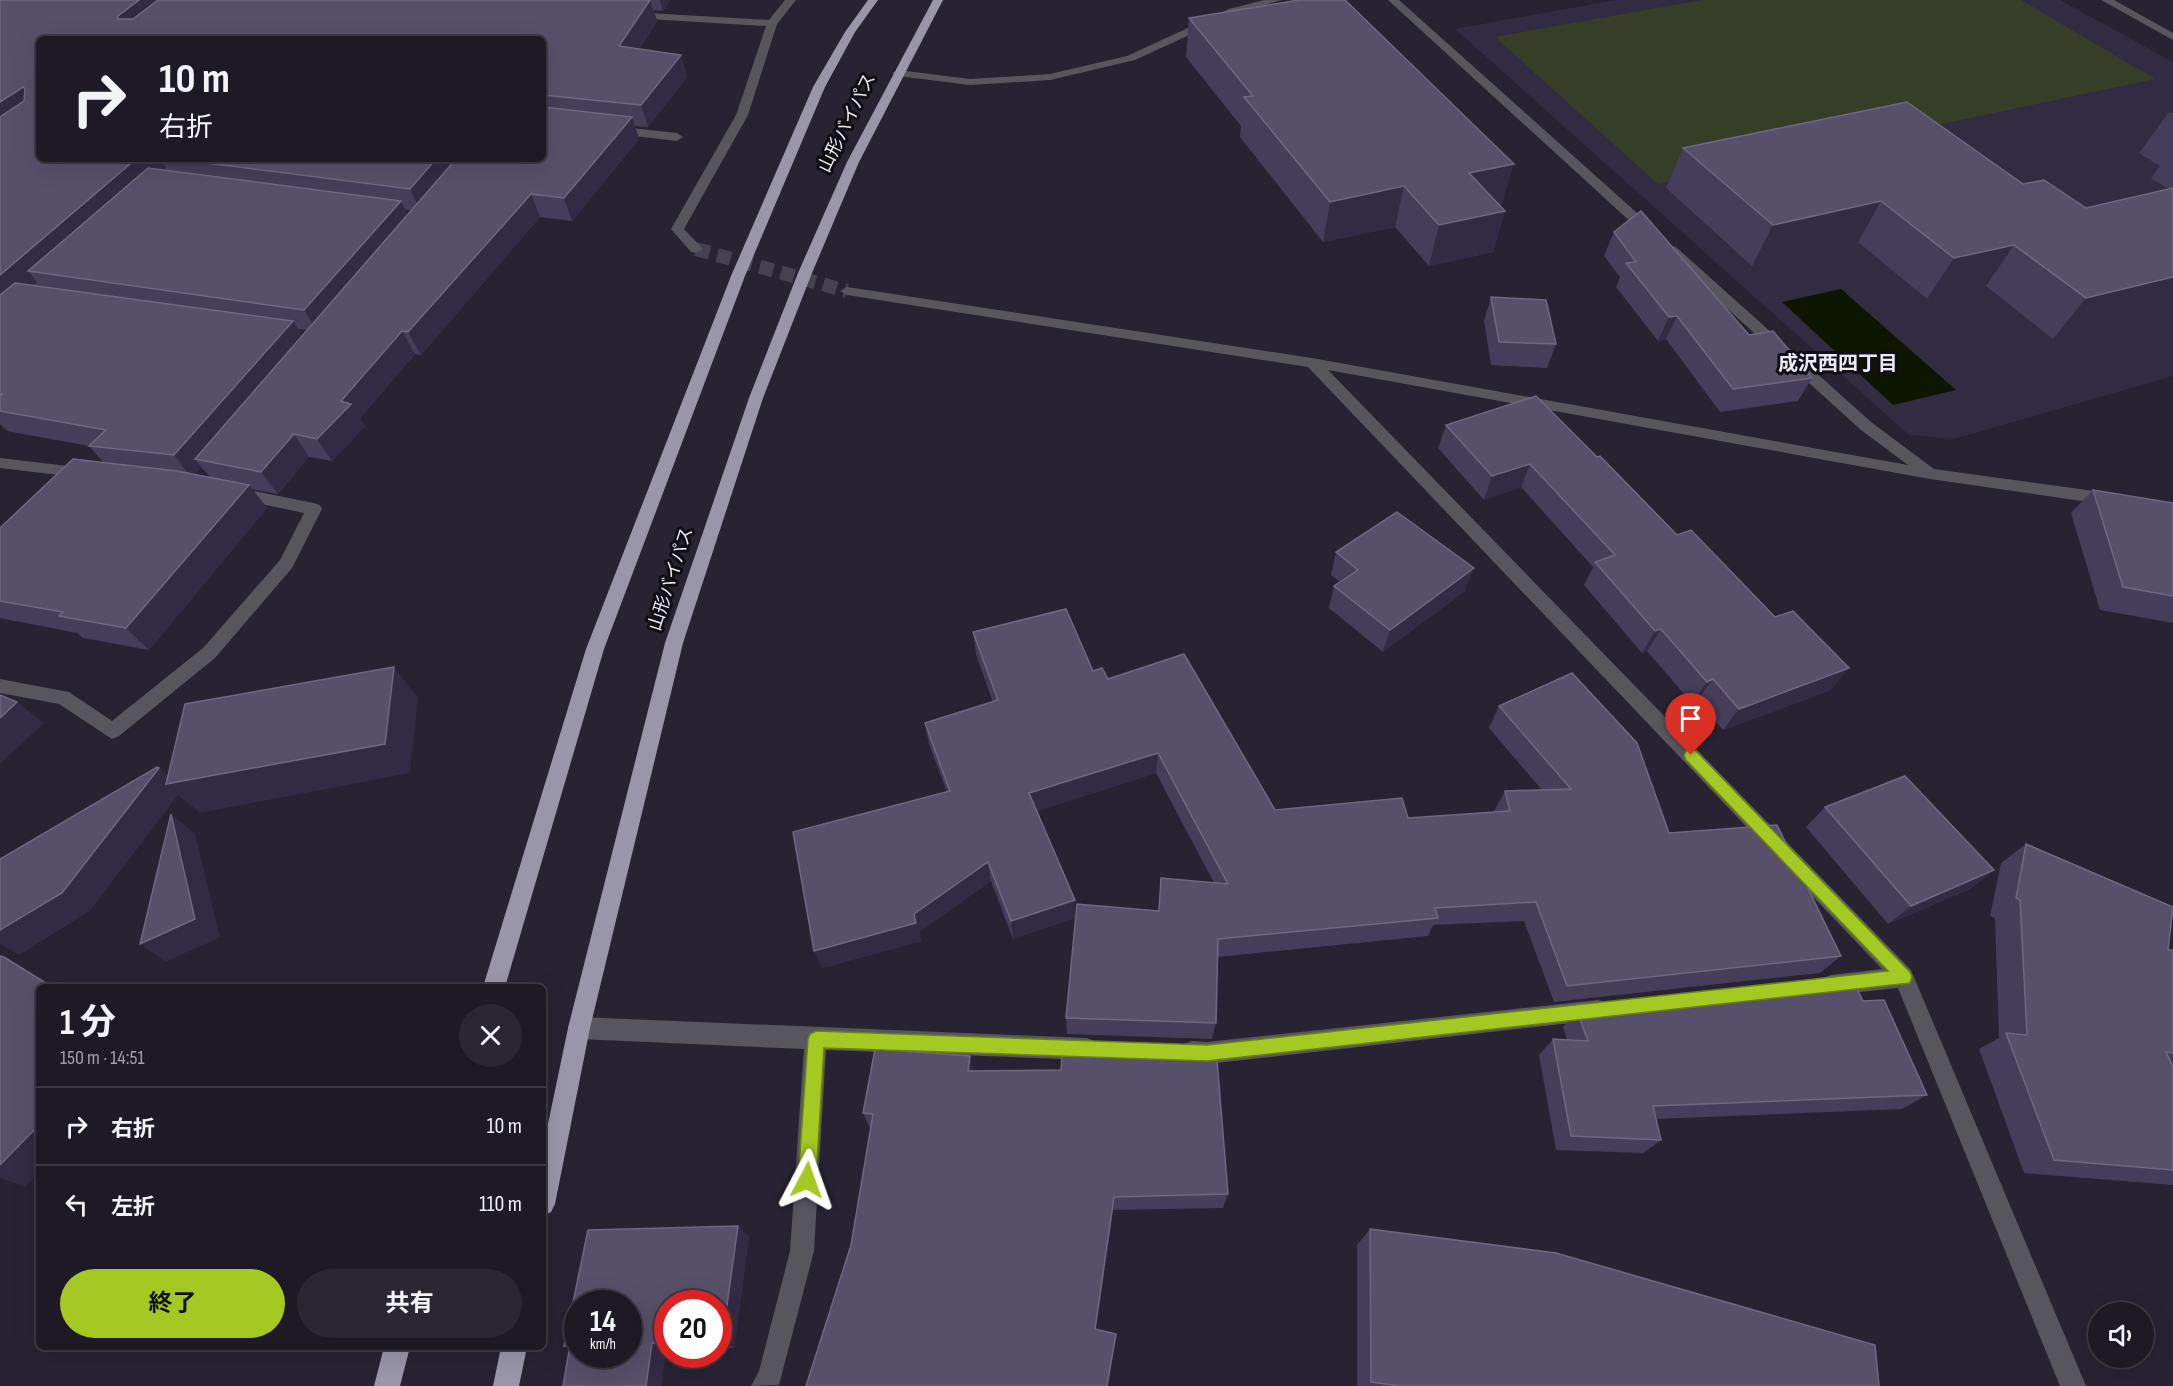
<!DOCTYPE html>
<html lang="ja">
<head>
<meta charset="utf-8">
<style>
	body { margin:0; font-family:"Sofia Sans Condensed","Noto Sans JP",sans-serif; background:#2a2732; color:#f1f3f6; height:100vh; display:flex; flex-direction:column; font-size:22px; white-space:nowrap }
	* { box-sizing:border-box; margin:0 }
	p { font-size:20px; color:#a0a1a7 }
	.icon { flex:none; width:33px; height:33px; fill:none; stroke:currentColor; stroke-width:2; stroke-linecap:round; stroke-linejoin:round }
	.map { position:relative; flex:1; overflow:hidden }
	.side { position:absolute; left:36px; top:984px; width:510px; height:366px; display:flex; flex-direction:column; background:#1d1a26; border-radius:9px; box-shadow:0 6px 24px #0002,0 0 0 2px #3b3843 }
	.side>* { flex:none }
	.top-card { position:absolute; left:36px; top:36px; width:510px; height:126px; border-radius:9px; box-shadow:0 6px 24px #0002,0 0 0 2px #3b3843; background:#1d1a26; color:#f1f3f6; overflow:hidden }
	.fabs { position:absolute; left:2088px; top:1302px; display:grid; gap:12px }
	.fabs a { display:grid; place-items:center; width:66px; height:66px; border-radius:50%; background:#1d1a26; box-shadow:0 6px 24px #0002,0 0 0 2px #3b3843; font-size:30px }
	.speed { position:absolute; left:564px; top:1290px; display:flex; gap:12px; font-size:30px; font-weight:700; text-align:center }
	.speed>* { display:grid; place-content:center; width:78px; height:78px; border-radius:50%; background:#1d1a26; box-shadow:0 6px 24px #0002,0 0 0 2px #3b3843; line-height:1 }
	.speed small { font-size:15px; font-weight:400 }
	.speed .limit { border:9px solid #d22; background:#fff; color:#111 }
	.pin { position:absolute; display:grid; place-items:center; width:51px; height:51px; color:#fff; margin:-62px -26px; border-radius:50% 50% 50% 0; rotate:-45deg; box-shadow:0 0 6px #0007 }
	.pin .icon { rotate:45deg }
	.me { position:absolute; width:66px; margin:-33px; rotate:4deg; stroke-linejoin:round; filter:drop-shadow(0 0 4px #0008) }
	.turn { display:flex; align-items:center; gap:21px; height:126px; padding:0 24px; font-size:27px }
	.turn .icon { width:78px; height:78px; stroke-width:2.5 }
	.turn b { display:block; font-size:42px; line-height:51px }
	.round { display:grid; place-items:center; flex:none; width:63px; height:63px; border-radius:32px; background:#2a2732 }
	.overview { display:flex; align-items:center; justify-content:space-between; height:102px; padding:0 24px }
	h1 { font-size:36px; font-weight:700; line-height:45px }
	.button { display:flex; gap:12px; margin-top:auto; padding:12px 24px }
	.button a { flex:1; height:69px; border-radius:36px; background:#a5c823; color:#111; font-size:24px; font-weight:700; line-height:69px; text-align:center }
	.button a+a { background:#2a2732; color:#f1f3f6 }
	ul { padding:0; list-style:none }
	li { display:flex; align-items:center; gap:18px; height:78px; padding:0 24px; border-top:2px solid #3b3843 }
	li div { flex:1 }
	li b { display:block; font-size:22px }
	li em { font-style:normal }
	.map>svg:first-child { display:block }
	.built { fill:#312c42 }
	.green { fill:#373e28 }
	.water { fill:#0e1500 }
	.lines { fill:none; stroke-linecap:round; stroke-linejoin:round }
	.minor-tunnel { stroke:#454150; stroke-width:14; stroke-dasharray:14 8; stroke-linecap:butt }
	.minor { fill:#57555e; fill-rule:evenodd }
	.highway { fill:#9a96aa; fill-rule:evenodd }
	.wall { fill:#453d5a; fill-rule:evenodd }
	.shaded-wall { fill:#312b43 }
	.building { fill:#57506a; stroke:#6e6880; stroke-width:1.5; fill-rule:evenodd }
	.route { fill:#a5c823; stroke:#6b8217; stroke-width:1.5 }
	.labels { text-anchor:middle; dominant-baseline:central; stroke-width:6; stroke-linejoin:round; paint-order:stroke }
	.street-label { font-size:18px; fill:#eceaf5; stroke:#100e15 }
	.neighbourhood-label { font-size:20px; font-weight:bold; fill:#eceaf5; stroke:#100e15 }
</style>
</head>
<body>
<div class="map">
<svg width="2173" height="1386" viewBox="0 0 2173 1386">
	<rect width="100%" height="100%" fill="#272333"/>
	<polygon class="built" points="1616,0 2060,0 2173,62 2173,376 1954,439 1909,435 1455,29"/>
	<polygon class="green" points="1702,0 2021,0 2155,79 1658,184 1495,37"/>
	<polygon class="water" points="1841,289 1956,390 1893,405 1782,302"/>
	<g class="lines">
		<polyline class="minor-tunnel" points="696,249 847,291"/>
		<g class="minor">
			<polygon points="785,0 796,0 777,24 748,115 684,229 703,249 696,253 691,252 671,229 736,115 766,26 631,18 626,15 631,12 769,20"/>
			<polygon points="1264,0 1282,0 1237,13 1135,60 1050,80 970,85 898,76 892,73 898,70 970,79 1050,74 1127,56 1229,9"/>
			<polygon points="1388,0 1399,0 1655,229 1656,232 1655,235 1645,235"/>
			<polygon points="2101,0 2114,0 2173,33 2173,40"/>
			<polygon points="613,126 677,133 683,137 677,141 609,133 607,130"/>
			<polygon points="1671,246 1676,247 1871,422 1934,469 2109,493 2115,495 2117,499 2115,503 2109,505 1930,479 1328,370 1911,970 2086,1386 2060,1386 1898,988 1831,995 1824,992 1820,985 1824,978 1831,975 1882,969 1308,367 847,295 840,291 847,287 1312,358 1908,465 1861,430 1666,253 1664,250 1666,247"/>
			<polygon points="0,458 85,468 91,469 93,473 91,477 85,478 0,468"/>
			<polygon points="234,487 314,503 320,505 322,509 292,568 215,658 119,736 112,739 59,704 0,693 0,679 69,692 112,721 203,648 280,560 304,513 228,497 226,493 228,489"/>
			<polygon points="1598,1000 1606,1003 1609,1010 1606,1017 1598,1020 1207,1064 1184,1060 1181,1052 1184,1044 1192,1041 1207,1042"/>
			<polygon points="579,1017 1087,1038 1095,1041 1098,1049 1095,1057 1087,1060 826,1050 814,1251 779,1385 751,1386 759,1371 790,1251 804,1049 579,1039 571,1035 568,1028 571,1021"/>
		</g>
		<g class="highway">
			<polygon points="868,0 878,0 855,32 825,87 745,276 604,649 505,987 483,987 586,649 731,276 813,87 845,32"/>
			<polygon points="933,0 943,0 859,162 812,273 763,398 683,643 590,1028 555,1204 551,1212 543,1216 543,1148 568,1028 665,643 749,398 798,273 847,162"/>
			<polygon points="384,1347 410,1347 400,1386 374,1386"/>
			<polygon points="501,1347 527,1347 519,1386 493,1386"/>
		</g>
	</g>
	<g class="wall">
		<path d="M0 0H670L663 11 654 10 657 21 639 49 681 55 687 77 648 127 635 126 639 139 572 221 540 217 421 355 415 354 360 418 365 426 332 461 309 457 278 494 252 489 267 508 149 650 83 638 77 633 0 618V528L103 462 89 446 7 431 0 424ZM543 39V159H39ZM405 210H411L408 215ZM298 329 307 330 302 336ZM201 467 210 477 195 474Z"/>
		<polygon points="1189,18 1502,204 1500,205 1505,211 1493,252 1429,266 1395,227 1323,242 1240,137 1241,126 1186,57"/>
		<polygon points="2173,112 2173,309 2053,339 1986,286 1927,299 1858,242 1752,266 1666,188 1683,148 2023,184 2086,208 2168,189 2151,178 2160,166 2139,153 2168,113"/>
		<polygon points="1614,232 1749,335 1812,378 1798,401 1720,412 1666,339 1658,341 1616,287 1620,277 1604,256"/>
		<polygon points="1491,297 1556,344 1547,368 1491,365 1484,321"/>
		<polygon points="1446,425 1597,457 1677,535 1831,690 1723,730 1697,700 1692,703 1647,651 1642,653 1584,585 1593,567 1521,487 1484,500 1438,448"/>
		<polygon points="2093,490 2173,503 2173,623 2100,610 2071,513"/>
		<polygon points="1336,552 1465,591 1383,652 1329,608 1334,586 1340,582 1331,575"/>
		<polygon points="973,632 1093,671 1108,679 1275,810 1408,818 1495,812 1494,811 1505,791 1542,790 1489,728 1499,706 1669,833 1841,956 1820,973 1554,1002 1524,921 1433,925 1428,936 1218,957 1216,1023 1212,1039 1067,1034 1066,1018 1158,911 1161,878 1214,883 1156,773 1037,811 1075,900 1075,918 1013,939 991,881 919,932 921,941 822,968 947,792 929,744 925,723 993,702 976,654"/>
		<polygon points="1825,807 1994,870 1970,889 1888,924 1806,827"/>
		<polygon points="2026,844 2168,950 2173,950 2173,1185 2024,1173 1979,1049 1999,1038 1995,918 1990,916 2001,863"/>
		<polygon points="1863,1001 1927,1095 1902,1109 1656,1119 1661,1140 1643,1153 1556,1150 1539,1055 1553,1039 1567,1040 1563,1027 1577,1011"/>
		<polygon points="973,1071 1228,1194 1223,1208 1113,1210 1096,1329 1116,1334 1115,1344 851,1245 871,1130 863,1113"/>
		<polygon points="1370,1229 1879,1386 1357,1386 1357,1245"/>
		<polygon points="749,1236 734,1348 718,1349 718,1304 668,1304 668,1350 569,1348 564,1346"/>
	</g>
	<g class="shaded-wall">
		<polygon points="139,0 179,0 132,37 118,19 118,16"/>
		<polygon points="650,0 657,21 626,68 619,46"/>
		<polygon points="660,0 670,0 663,11"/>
		<polygon points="681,55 687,77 648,127 641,105"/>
		<polygon points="23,87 39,109 0,136 0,102"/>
		<polygon points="632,117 639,139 572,221 564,198"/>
		<polygon points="136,159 161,159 166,168 46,274 28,271 37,282 0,315 0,275"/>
		<polygon points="436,159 466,159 421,212 410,189"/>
		<polygon points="1514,164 1502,204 1458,214 1469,173"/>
		<polygon points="1404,186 1395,227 1323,242 1330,202"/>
		<polygon points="531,194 540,217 421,355 408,332"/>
		<polygon points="401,201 412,223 318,332 304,310"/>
		<polygon points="1881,201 1858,242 1752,266 1773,225"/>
		<polygon points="1505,211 1493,252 1429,266 1439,225"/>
		<polygon points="2014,245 1986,286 1927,299 1954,258"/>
		<polygon points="2173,277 2173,309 2053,339 2086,298"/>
		<polygon points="1677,316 1666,339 1658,341 1669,317"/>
		<polygon points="293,321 308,344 195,459 201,467 192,478 174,455"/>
		<polygon points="402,331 415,354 360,418 365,426 332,461 317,439 341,401"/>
		<polygon points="294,434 309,457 278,494 261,472"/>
		<polygon points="1530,464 1521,487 1484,500 1492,476"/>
		<polygon points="249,485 267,508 149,650 126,628"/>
		<polygon points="1474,568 1465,591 1383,652 1390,630"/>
		<polygon points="1661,629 1647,651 1642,653 1655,631"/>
		<polygon points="394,667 418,698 410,773 200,813 178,795 90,911 19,955 0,944 0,930 157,767 176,782"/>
		<polygon points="1849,668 1831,690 1723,730 1739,709"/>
		<polygon points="1713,679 1697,700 1692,703 1707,682"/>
		<polygon points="17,702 44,723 0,764 0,718"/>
		<polygon points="1158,753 1156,773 1031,813 1029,793"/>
		<polygon points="171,814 195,834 220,937 166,962 140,944"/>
		<polygon points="988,862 991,881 919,932 921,941 822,968 814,951 914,914"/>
		<polygon points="1994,870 1970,889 1888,924 1911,906"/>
		<polygon points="1075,900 1075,918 1013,939 1011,921"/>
		<polygon points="4,957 35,974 55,987 52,987"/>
		<polygon points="970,1056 974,1073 968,1071"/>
		<polygon points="39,1125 39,1172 25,1187 0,1178 0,1165"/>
		<polygon points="1114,1197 1113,1210 1094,1339 1095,1329"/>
		<polygon points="738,1226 749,1236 734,1348 722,1341"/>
		<polygon points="652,1343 666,1350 662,1386 646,1386"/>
	</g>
	<g class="building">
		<polygon points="0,0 139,0 118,16 118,19 133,19 158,0 650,0 619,46 681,55 641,105 543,95 543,39 39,39 39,159 136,159 0,275 0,117 24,101 25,89 23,87 0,102"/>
		<polygon points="1299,0 1345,0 1514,164 1469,173 1505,211 1439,225 1404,186 1330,202 1244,97 1253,96 1189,18"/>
		<polygon points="1907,102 2023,184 2044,180 2086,208 2173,188 2173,277 2086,298 2014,245 1954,258 1881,201 1773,225 1683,148"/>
		<polygon points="543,107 632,117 564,198 531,194 408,332 402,331 341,401 351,404 317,439 294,434 261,472 195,459 456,159 543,159"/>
		<polygon points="176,159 436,159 410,189"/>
		<polygon points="148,168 401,201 304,310 28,271"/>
		<polygon points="1641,211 1749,335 1773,331 1812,378 1733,389 1677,316 1669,317 1626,263 1636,262 1614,232"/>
		<polygon points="15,283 293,321 174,455 89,446 106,430 0,411 0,396 2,394 0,394 0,295"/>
		<polygon points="1491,297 1546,300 1556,344 1499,342"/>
		<polygon points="1536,396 1597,457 1600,456 1677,535 1691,530 1775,617 1793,611 1849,668 1739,709 1713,679 1707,682 1661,629 1655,631 1595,562 1615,555 1530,464 1492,476 1446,425"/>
		<polygon points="73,459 177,471 249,485 126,628 59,616 63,612 0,601 0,528"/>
		<polygon points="2093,490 2173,503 2173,596 2123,587"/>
		<polygon points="1397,512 1474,568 1390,630 1334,586 1358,570 1336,552"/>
		<polygon points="1066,609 1093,671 1102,668 1108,679 1184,654 1275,810 1402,798 1408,818 1510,811 1505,791 1571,789 1499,706 1572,673 1637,743 1669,833 1777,825 1841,956 1567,986 1536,902 1435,908 1438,918 1218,939 1216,1023 1066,1018 1077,904 1159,911 1161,878 1228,884 1158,753 1029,793 1075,900 1011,921 988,862 914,914 916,923 814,951 793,832 950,791 925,723 998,700 973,632"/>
		<polygon points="394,667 385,744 166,784 185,704"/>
		<polygon points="0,695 17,702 0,718"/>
		<polygon points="157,767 159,768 62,893 0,930 0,859"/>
		<polygon points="1905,776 1994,870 1911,906 1825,807"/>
		<polygon points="171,814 195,919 140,944"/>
		<polygon points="2026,844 2173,907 2168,950 2173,950 2173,1053 2166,1052 2173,1067 2173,1170 2054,1160 2006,1033 2027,1035 2020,900 2016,898"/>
		<polygon points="0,956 4,957 52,987 39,987 39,1125 0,1165"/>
		<polygon points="1853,981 1863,1001 1884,1000 1927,1095 1653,1106 1661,1140 1571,1136 1553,1039 1588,1041 1577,1011"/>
		<polygon points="1063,1043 1216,1048 1228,1194 1114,1197 1095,1329 1116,1334 1107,1386 806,1386 851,1245 873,1114 863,1113 875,1049 970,1056 968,1071 1061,1070"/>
		<path d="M738 1226 722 1341H718V1304H668V1342L652 1343 646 1386H563L570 1345 564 1346 588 1230ZM578 1304H628V1354H578Z"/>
		<polygon points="1370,1229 1556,1253 1875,1345 1879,1386 1400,1386 1371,1382"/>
	</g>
	<polygon class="route" points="1691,749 1696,751 1910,972 1912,977 1910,983 1207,1061 824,1048 816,1180 813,1187 807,1189 801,1187 798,1180 808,1039 810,1034 816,1031 1207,1045 1888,971 1686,760 1684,755 1686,751"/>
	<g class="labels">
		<g class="street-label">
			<text transform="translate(847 123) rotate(-64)">山形バイパス</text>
			<text transform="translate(671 579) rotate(-72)">山形バイパス</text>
		</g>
		<g class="neighbourhood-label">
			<text x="1838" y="364">成沢西四丁目</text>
		</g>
	</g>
</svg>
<div class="fabs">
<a><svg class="icon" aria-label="sound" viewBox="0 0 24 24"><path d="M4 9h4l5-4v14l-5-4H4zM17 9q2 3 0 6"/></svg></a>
</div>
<div class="speed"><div>14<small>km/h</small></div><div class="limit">20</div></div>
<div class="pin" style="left:1691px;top:755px;background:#d93025"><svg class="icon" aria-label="arrive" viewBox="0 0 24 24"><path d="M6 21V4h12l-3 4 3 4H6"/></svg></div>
<svg class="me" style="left:807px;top:1180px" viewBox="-20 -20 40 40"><path d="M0-17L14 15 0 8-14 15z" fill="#a5c823" stroke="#fff" stroke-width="4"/></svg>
<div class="top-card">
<div class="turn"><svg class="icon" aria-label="right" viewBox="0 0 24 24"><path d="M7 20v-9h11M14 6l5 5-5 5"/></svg><div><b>10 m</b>右折</div></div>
</div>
<section class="side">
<div class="overview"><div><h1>1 分</h1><p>150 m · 14:51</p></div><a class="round"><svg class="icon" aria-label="close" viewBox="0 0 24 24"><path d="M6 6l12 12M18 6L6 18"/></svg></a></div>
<ul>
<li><svg class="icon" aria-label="right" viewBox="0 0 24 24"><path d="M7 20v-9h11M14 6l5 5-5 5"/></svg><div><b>右折</b></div><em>10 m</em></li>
<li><svg class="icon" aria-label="left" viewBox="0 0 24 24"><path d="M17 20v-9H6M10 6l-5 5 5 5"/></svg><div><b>左折</b></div><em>110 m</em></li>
</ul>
<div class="button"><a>終了</a><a>共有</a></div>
</section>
</div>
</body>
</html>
